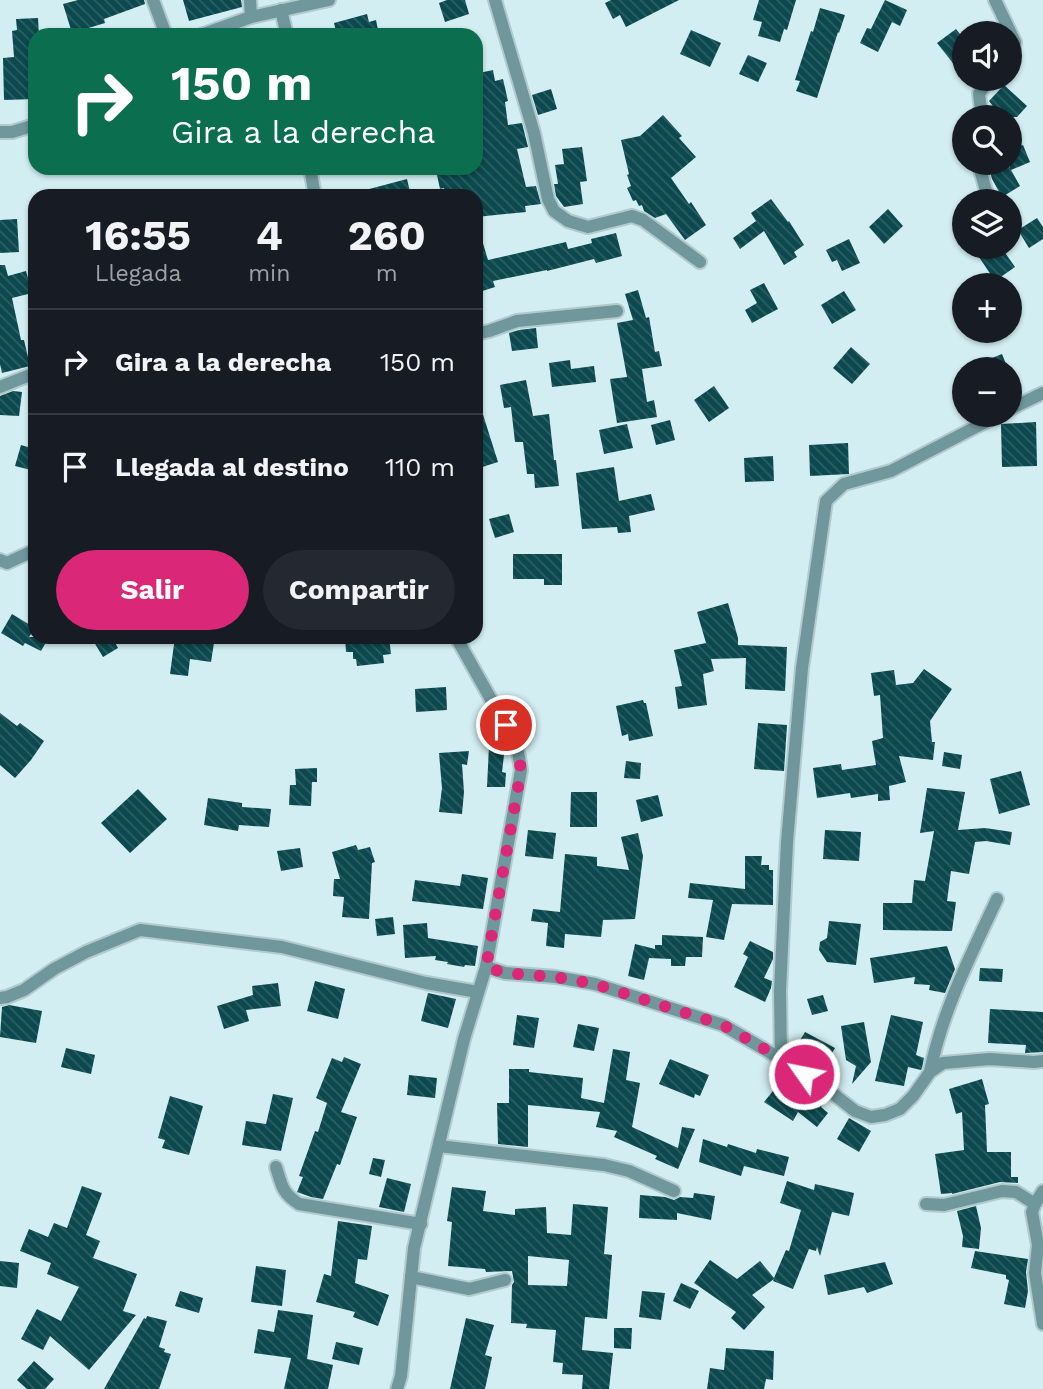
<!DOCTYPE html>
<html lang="es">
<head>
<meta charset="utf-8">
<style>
	body { margin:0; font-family:"Work Sans",sans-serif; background:#242831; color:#f1f3f6; height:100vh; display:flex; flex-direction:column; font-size:26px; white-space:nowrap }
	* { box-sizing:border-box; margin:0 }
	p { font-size:23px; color:#9ea1a6 }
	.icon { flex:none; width:38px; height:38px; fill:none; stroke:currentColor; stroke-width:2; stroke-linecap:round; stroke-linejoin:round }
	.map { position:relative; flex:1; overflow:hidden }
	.drawer { position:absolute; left:28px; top:189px; width:455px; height:455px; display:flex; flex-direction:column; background:#171b24; border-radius:21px; box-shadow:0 2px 5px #0004 }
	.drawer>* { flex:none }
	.banner { position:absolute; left:28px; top:28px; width:455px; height:147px; border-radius:21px; box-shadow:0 2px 5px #0004; background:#0b6e4f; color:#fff; overflow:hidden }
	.controls { position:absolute; left:952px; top:21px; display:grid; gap:14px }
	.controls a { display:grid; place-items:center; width:70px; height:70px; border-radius:50%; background:#171b24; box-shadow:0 2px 5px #0004; font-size:35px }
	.pin { position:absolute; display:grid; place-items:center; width:60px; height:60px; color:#fff; margin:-30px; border:4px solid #fff; border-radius:50%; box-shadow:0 2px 7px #0007 }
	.me { position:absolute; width:77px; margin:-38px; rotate:303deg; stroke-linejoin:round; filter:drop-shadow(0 0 5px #0008) }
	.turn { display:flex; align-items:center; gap:24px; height:147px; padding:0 28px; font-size:32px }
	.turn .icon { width:91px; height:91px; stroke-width:2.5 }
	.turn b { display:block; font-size:49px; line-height:60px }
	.eta { display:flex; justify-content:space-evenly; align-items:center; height:119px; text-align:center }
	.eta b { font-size:42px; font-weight:700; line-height:49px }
	.action { display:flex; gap:14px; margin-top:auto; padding:14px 28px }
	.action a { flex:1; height:80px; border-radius:42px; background:#db2777; color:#fff; font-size:28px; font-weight:700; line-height:80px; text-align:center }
	.action a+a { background:#242831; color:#f1f3f6 }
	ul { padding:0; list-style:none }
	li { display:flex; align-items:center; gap:21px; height:105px; padding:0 28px; border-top:2px solid #363941 }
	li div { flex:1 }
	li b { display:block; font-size:26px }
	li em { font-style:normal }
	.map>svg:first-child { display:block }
	.building { fill:url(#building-back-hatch); fill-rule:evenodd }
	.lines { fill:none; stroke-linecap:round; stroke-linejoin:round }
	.minor-casing { stroke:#b1cace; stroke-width:16 }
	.minor { stroke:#70979c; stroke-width:12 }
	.route { stroke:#db2777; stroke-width:12; stroke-dasharray:0 21.6 }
</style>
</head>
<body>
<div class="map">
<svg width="1043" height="1389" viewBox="0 0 1043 1389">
	<defs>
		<pattern id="building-back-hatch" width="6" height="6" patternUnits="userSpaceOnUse" patternTransform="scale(1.75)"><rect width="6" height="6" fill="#0b494e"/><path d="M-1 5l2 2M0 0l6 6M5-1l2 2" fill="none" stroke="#2d5f63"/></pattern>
	</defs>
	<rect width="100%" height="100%" fill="#d2eef2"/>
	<g class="building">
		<polygon points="78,0 144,0 145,4 104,19 105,23 72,33 63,4"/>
		<polygon points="183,0 241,0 242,7 189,21"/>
		<polygon points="447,0 465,0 469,14 445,22 439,3"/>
		<polygon points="611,0 679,0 626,27 620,15 613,19 605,3"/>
		<polygon points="759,0 796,0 787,30 784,29 780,42 758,36 762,22 753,20"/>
		<polygon points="885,0 907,10 900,26 892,22 878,52 860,43 867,28 871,29"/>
		<polygon points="820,8 845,15 839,33 838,32 817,98 796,91 800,81 795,80 811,31 813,32"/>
		<polygon points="367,14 369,22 376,20 379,35 337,35 334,23"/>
		<polygon points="38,18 39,35 35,35 35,99 4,100 3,58 14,57 12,31 17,30 16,19"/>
		<polygon points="956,29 964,39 964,77 937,43"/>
		<polygon points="691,30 721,43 710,67 680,54"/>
		<polygon points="748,55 767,63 758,82 739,74"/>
		<polygon points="493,70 495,81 503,79 508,101 505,102 508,125 522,123 528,147 517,149 526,187 536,186 541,204 525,206 526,212 476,217 476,196 446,196 444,188 440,189 437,175 466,168 476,168 476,158 481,157 476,111 476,79 480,78 479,73"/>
		<polygon points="1004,85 1027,106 1017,117 991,117 996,110 989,101"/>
		<polygon points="551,89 557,109 538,115 532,95"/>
		<polygon points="663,115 682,136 679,138 696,157 671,178 689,204 691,202 706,225 685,240 666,214 655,218 644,211 642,205 639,206 636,200 633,201 627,188 631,186 627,175 629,174 621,140 640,136"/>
		<polygon points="1023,145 1030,162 1011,170 1020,186 1002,197 992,179 990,171 1004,163 1007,163 1010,168 1010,150"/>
		<polygon points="582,147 587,181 580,182 583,204 564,207 556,196 554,184 558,184 555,165 564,164 562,149"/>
		<polygon points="407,179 411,196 359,196 358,192"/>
		<polygon points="771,199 788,222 789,221 804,245 794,252 797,257 784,265 764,231 740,249 733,238 756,221 751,213"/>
		<polygon points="888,209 903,226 884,244 869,227"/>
		<polygon points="1037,218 1043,227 1043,239 1029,248 1018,230"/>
		<polygon points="17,219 19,252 0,253 0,220"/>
		<polygon points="476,230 479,230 488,260 566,242 568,249 592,243 591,239 616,233 622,256 596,263 594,259 547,271 547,270 493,281 495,287 476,293"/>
		<polygon points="849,239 860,263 842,271 837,260 832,262 826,250"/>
		<polygon points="988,247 1001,247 1015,267 995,281 977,254"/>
		<polygon points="0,265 5,265 8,276 26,271 32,293 12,298 21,340 24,340 30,366 2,373 0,364"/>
		<polygon points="764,283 778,309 752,323 745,310 757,303 750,290"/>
		<polygon points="638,290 646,318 649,317 655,352 659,351 662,366 642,369 647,402 654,400 657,417 617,423 610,379 627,377 617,323 633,320 625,294"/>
		<polygon points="844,291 856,310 832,324 821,305"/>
		<polygon points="536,328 538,348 512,351 509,333 519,330"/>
		<polygon points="851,347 870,364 852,384 833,368"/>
		<polygon points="1002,354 1008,369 965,369"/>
		<polygon points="570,360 571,369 594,366 596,382 552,387 549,363"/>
		<polygon points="526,380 533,416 549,414 554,460 556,460 559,486 535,488 534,474 527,474 523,442 515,442 511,407 504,408 500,385"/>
		<polygon points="714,386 729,408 709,422 694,400"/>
		<polygon points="13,391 22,392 19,416 0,415 0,396"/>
		<polygon points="476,402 479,402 498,462 476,469"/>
		<polygon points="670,420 675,440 656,445 651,425"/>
		<polygon points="1036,422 1037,466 1002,467 1001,424"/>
		<polygon points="627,424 633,448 604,454 599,430"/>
		<polygon points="848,443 849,474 810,476 809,445"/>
		<polygon points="21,445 35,449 35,471 15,466"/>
		<polygon points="773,456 774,481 745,482 744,458"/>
		<polygon points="614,467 619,501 651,494 655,510 629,516 631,532 618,533 617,527 582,529 576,473"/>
		<polygon points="509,514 514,532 495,538 489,519"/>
		<polygon points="513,554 562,554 562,585 544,585 544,579 513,579"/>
		<polygon points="728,603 738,638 738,645 787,647 785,691 745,689 746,658 711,659 714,671 703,674 707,705 678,709 675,687 682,686 674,650 706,643 697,612"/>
		<polygon points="12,614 35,628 29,637 49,637 41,651 25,643 23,646 1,633"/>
		<polygon points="91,637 112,637 118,648 103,657"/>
		<polygon points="175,637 199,637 199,641 214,643 211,662 190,659 188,676 170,674"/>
		<polygon points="345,637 389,637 391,654 383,655 384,663 357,666 356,659 353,659 353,652 346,652"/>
		<polygon points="924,669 952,689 930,721 932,742 935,742 933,760 899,756 906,782 889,786 890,800 878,801 878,794 851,798 850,793 817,798 813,768 841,764 842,770 876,765 872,741 883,738 880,695 874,696 871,673 894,670 896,685 913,683"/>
		<polygon points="446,687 447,710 416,712 415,689"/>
		<polygon points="643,700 644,703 646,703 653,736 629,741 628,734 622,736 616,706"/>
		<polygon points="0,713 17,726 20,723 44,741 31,760 15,778 0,765"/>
		<polygon points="758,723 787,725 784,771 754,769"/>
		<polygon points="489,746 505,747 502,772 506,773 505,787 487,787"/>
		<polygon points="469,751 467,765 462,764 464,792 462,814 439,812 442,788 439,753"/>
		<polygon points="944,752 962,755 960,769 942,766"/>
		<polygon points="626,761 641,763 640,779 624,778"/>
		<polygon points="317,768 317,782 312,782 311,806 289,805 290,785 296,785 295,769"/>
		<polygon points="1021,771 1030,805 999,814 990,779"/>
		<polygon points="927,788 965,792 958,830 985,828 1012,832 1010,845 986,841 975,842 969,874 951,871 947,901 956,902 952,931 883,930 883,903 912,903 914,880 925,881 934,831 920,833"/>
		<polygon points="138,789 167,819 130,853 101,823"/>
		<polygon points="571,792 597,792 597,827 570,827"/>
		<polygon points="658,795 663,816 641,822 636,800"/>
		<polygon points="208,798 242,803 242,807 271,809 269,827 239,825 238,831 204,825"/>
		<polygon points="528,830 556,833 553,859 525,856"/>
		<polygon points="825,830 861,832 859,861 823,859"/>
		<polygon points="638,833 643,856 635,919 603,920 601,937 565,934 564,948 546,946 548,923 531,921 533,909 560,912 565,854 597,857 597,866 629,870 621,837"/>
		<polygon points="356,845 358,850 370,847 375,862 372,863 369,919 342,917 344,897 333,896 334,879 340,879 332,852"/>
		<polygon points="300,848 303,867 281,871 277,851"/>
		<polygon points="745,856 762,856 761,865 769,865 769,870 773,870 773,905 732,904 724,940 706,937 713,900 688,898 690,883 745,889"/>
		<polygon points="462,874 488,878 483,909 412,901 415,880 460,886"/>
		<polygon points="393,917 395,934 377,936 375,919"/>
		<polygon points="829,921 861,924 856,965 827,962 819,950 820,942 827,938"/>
		<polygon points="427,923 428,938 478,946 475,966 465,965 464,967 447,964 448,962 435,960 436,956 405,958 403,925"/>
		<polygon points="662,935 703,937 702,957 686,957 685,966 671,966 671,959 649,958 644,980 628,976 635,944 655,949 655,945 662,945"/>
		<polygon points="750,941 773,952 773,959 764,978 772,981 771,988 765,1002 734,987 748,957 743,954"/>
		<polygon points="947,946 955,969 945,993 929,990 930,985 914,984 915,977 874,983 870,958"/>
		<polygon points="980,968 1003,969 1002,982 979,981"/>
		<polygon points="315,981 345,989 338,1019 307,1011"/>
		<polygon points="278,983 281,1006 246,1010 249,1021 224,1029 217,1006 253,995 252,986"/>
		<polygon points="428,993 456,999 448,1028 421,1021"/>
		<polygon points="823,995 828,1011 812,1015 807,999"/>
		<polygon points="9,1005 42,1011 36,1043 0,1037 2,1007"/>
		<polygon points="990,1009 1043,1012 1043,1052 1025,1053 1026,1045 988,1043"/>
		<polygon points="517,1015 539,1018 534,1048 513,1045"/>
		<polygon points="891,1015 923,1022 916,1055 924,1058 922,1068 921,1070 908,1067 904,1086 875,1081"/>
		<polygon points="864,1022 871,1062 852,1084 856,1066 846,1060 841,1026"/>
		<polygon points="578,1024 599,1028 594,1051 573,1047"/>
		<polygon points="805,1032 835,1048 820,1074 803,1063 805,1061 792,1054"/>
		<polygon points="66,1048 95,1055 91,1074 61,1067"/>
		<polygon points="613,1049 630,1052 626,1080 640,1083 632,1127 678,1148 682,1127 695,1129 678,1169 655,1159 657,1156 614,1137 617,1131 596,1127 600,1112 528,1105 528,1147 498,1144 497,1103 509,1103 509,1069 529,1069 529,1072 583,1078 581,1098 604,1103"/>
		<polygon points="344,1057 361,1064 341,1112 357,1117 340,1165 337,1164 323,1199 311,1197 297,1192 303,1177 299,1176 315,1131 318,1132 327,1103 316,1098 332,1058 342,1062"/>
		<polygon points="670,1059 709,1075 700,1096 695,1094 694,1098 659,1084"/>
		<polygon points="409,1075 437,1078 435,1098 407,1095"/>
		<polygon points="794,1078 827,1100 821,1107 828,1113 817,1127 798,1112 793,1121 764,1102 777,1086 785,1092"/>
		<polygon points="982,1079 989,1104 985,1105 987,1152 1011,1152 1011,1177 1018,1177 1018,1183 1000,1182 952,1194 952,1193 941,1194 935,1154 964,1150 962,1112 956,1114 949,1089"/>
		<polygon points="273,1094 293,1098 281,1151 242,1145 246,1121 266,1124"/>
		<polygon points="170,1096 203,1106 189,1155 162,1148 165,1140 158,1138"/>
		<polygon points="849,1118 871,1131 859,1152 837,1139"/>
		<polygon points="703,1139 727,1147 728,1144 756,1153 757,1149 789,1157 784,1176 744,1166 741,1176 699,1162"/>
		<polygon points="373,1158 385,1160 381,1177 369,1174"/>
		<polygon points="387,1178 411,1184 404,1212 379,1207"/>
		<polygon points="787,1181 814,1190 815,1184 854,1193 849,1216 832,1212 820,1256 817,1247 816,1251 809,1249 793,1289 773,1281 774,1279 752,1295 765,1307 744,1330 731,1318 736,1312 694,1283 710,1260 737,1279 760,1261 774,1278 786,1250 789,1251 801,1210 780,1203"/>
		<polygon points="82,1186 102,1193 86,1235 100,1241 93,1258 137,1274 123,1311 136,1315 89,1370 50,1336 43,1350 21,1339 37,1309 61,1321 79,1287 47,1274 51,1263 20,1251 29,1229 48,1237 54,1223 67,1228"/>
		<path d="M452 1187 486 1191 483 1211 515 1215V1209L546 1207 547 1233 571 1235 573 1204 608 1207 604 1254 612 1255 607 1319 585 1317 582 1350 613 1353 609 1389H582L583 1375 562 1374 563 1363 553 1362 556 1330 526 1328 527 1324 511 1323 512 1285 514 1282 512 1271 486 1272 485 1269 448 1266 452 1222 447 1221ZM528 1256 569 1260 567 1286 528 1285Z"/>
		<polygon points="694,1193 715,1196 711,1220 677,1213 677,1220 639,1218 640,1195 665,1197 674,1200 680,1197 693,1198"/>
		<polygon points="976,1206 981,1228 979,1249 962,1247 963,1236 957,1211"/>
		<polygon points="338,1221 372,1226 367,1260 358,1259 355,1283 389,1295 378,1326 353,1317 355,1312 316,1302 324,1274 331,1276"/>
		<polygon points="975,1251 1028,1259 1026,1272 1028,1291 1025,1308 1004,1304 1009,1280 1006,1279 1006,1275 971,1268"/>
		<polygon points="0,1261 19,1263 17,1288 0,1286"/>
		<polygon points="885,1262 893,1284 867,1293 864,1287 828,1295 824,1275"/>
		<polygon points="256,1266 286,1270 282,1306 251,1302"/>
		<polygon points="681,1283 699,1291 690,1309 673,1301"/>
		<polygon points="180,1291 203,1298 199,1313 175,1306"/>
		<polygon points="642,1291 665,1293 661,1320 639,1317"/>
		<polygon points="278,1310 313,1315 307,1359 333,1365 328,1389 284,1389 291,1358 254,1353 258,1329 274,1332"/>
		<polygon points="147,1316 167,1321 159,1347 165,1349 164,1352 171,1354 159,1389 104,1389 144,1318 146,1319"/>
		<polygon points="466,1318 494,1325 485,1355 492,1357 485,1389 450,1389"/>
		<polygon points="614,1328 632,1328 631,1349 614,1348"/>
		<polygon points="336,1342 363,1348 359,1365 332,1359"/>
		<polygon points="726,1348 774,1351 773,1380 766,1379 764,1389 707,1389 710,1368 724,1370"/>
		<polygon points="34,1361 54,1379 45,1389 27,1389 17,1380"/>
	</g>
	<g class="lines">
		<defs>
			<g id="minor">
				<polyline points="153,0 166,35"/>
				<polyline points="250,0 251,17"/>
				<polyline points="495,0 534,133 548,199 554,211 568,221 588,227 632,216 643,220 700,262"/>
				<polyline points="995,0 1015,42 1013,50 1010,54"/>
				<polyline points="281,10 287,35"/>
				<polyline points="201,35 251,17 329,0"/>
				<polyline points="982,117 979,94 989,79"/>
				<polyline points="0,132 12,132 35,125"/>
				<polyline points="981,163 981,173 989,201"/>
				<polyline points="310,168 315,196"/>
				<polyline points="476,334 489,331 517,321 617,311"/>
				<polyline points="0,387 35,373"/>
				<polyline points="1010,409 1043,393"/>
				<polyline points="0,560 7,563 35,550"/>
				<polyline points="486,967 505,973 556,977 595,984 723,1025 781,1059 827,1089 855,1111 871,1117 885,1115 900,1109 913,1096 930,1072 943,1063 990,1059 1034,1062 1043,1061"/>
				<polyline points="0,998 7,997 24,990 54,969 86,952 140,930 282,947 426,983 478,992"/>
				<polyline points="781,1059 780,991 787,842 802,668 826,501 844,484 891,471 999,415"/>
				<path d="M930 1072C942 1011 971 955 997 899"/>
				<polyline points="439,1146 604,1165 629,1171 674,1191"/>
				<path d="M276 1167C282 1186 282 1193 299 1204L421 1224"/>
				<polyline points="1043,1191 1035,1204 1032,1212 1038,1245 1035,1273 1043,1324"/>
				<polyline points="926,1204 944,1205 1002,1191 1016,1192 1035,1204"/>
				<polyline points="411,1277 469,1289 505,1280"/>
				<polyline points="397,1389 401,1376 414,1248 464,1039 486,967 521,770 519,757 516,744 456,637"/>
			</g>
		</defs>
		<use href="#minor" class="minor-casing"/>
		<use href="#minor" class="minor"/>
	</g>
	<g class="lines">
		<path class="route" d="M506 725C514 741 519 753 521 771L486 967 505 973 556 977 595 984 723 1025 782 1059 804 1074"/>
	</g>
</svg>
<div class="controls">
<a><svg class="icon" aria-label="sound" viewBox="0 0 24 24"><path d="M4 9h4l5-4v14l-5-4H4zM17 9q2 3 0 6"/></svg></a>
<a><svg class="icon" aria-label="search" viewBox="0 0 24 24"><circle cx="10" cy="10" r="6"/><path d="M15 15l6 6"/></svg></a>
<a><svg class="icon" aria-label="layers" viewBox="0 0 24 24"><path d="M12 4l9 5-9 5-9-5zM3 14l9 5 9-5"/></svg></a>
<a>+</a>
<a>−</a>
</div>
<div class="pin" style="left:506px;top:725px;background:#d93025"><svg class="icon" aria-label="arrive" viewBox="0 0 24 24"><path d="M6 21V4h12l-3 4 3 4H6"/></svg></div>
<svg class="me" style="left:804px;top:1074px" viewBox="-20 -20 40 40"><circle r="17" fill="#db2777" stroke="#fff" stroke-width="3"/><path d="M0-11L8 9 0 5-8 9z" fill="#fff"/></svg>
<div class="banner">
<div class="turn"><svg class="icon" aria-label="right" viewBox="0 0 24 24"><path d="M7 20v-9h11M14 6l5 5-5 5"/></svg><div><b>150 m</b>Gira a la derecha</div></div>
</div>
<section class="drawer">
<div class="eta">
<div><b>16:55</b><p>Llegada</p></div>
<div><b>4</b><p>min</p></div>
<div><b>260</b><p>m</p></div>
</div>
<ul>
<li><svg class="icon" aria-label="right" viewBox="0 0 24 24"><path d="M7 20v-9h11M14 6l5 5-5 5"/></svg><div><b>Gira a la derecha</b></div><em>150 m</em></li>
<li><svg class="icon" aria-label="arrive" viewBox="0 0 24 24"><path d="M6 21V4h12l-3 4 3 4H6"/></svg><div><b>Llegada al destino</b></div><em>110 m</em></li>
</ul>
<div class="action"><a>Salir</a><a>Compartir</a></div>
</section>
</div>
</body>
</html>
